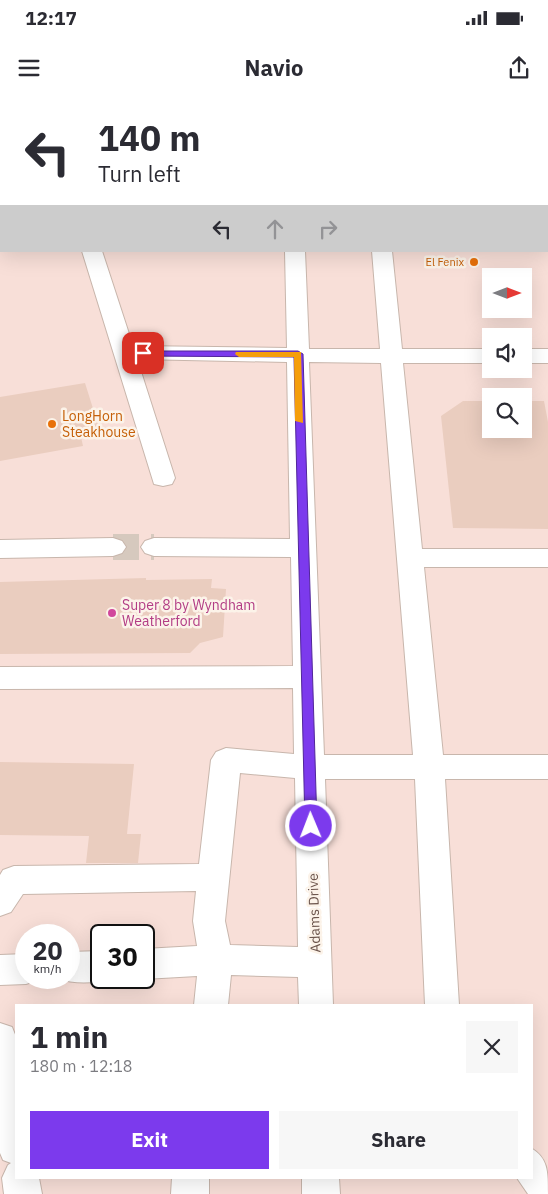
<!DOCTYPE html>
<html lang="en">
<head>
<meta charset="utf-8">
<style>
	body { margin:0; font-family:"IBM Plex Sans",sans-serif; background:#f7f7f7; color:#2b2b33; height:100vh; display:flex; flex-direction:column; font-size:19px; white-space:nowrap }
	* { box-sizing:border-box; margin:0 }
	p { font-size:16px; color:#7c7c81 }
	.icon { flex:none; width:28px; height:28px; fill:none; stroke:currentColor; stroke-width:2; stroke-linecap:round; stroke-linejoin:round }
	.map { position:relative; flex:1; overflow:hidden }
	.sheet { position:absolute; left:15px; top:904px; width:518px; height:175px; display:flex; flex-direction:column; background:#fff; border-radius:0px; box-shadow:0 5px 20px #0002 }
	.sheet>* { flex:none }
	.guide { position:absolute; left:0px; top:0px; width:549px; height:152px; box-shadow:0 5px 20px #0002; background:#fff; color:#2b2b33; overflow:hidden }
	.needle { width:32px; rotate:90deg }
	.controls { position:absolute; left:482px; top:168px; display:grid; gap:10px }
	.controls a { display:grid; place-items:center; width:50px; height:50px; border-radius:0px; background:#fff; box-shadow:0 5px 20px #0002; font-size:25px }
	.speed { position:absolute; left:15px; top:824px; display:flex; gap:10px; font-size:25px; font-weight:700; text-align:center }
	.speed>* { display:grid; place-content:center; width:65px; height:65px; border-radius:50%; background:#fff; box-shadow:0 5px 20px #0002; line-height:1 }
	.speed small { font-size:12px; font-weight:400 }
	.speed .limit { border:2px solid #111; border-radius:8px; background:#fff; color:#111 }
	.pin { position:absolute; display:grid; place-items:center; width:42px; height:42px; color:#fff; margin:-21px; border-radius:10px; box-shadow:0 2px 8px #0006 }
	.me { position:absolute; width:55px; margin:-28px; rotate:359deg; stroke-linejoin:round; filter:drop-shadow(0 0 4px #0008) }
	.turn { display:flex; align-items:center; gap:18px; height:105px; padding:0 15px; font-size:22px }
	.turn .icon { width:65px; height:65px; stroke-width:2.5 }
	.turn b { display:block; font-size:35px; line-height:42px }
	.lanes { display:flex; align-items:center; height:48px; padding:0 15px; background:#0003; justify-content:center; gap:25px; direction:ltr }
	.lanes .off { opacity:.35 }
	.round { display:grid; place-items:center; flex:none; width:52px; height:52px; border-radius:0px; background:#f7f7f7 }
	.summary { display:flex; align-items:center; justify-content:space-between; height:85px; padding:0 15px }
	h1 { font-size:30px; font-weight:700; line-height:38px }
	.primary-button { display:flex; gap:10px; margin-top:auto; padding:10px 15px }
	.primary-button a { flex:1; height:58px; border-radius:0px; background:#7c3aed; color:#fff; font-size:20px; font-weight:700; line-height:58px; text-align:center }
	.primary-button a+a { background:#f7f7f7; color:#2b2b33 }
	.status { display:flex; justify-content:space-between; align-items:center; height:35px; padding:0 25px; background:#fff; direction:ltr }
	.status svg { height:14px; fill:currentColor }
	header { display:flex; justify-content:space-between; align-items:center; height:65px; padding:0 15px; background:#fff; font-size:22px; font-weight:700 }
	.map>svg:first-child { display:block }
	.commercial { fill:#f8dfd8; fill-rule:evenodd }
	.building { fill:#eacdbf }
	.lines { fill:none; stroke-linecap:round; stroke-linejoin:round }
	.minor-tunnel { stroke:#d6c9be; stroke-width:26; stroke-dasharray:26 12; stroke-linecap:butt }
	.minor-casing { stroke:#c8b6ac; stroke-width:2 }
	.minor { fill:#fff; fill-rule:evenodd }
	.route { fill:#7c3aed; stroke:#51269a }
	.slow { fill:#f59e0b }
	.food-dot { fill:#e8710a; stroke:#fcf3e9; stroke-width:2 }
	.hotel-dot { fill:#d1479c; stroke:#fcf3e9; stroke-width:2 }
	.labels { text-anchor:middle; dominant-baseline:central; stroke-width:5; stroke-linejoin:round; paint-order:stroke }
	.far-food-label { font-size:11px; fill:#c56008; stroke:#fcf3e9; text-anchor:end }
	.food-label { font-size:14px; fill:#c56008; stroke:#fcf3e9; text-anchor:start }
	.hotel-label { font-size:14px; fill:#b23c85; stroke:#fcf3e9; text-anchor:start }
	.street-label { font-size:14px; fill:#6d564d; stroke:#fcf3e9 }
</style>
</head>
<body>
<div class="status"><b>12:17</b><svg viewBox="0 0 49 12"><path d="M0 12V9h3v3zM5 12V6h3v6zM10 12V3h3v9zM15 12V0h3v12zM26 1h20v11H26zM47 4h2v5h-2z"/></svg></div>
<header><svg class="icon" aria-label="menu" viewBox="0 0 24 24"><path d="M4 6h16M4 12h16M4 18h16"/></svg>Navio<svg class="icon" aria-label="share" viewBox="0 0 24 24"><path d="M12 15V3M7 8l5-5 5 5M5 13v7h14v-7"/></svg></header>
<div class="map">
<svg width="548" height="1094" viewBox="0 0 548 1094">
	<rect width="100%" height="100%" fill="#f9efe3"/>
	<path class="commercial" d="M0 0H548V1094H0ZM1 1H548V151H1ZM491 176H524V209H491ZM491 236H524V269H491ZM491 296H524V329H491ZM26 835H69V878H26ZM101 835H144V878H101ZM16 905H531V1078H16Z"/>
	<g class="building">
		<polygon points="85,283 101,334 81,337 83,346 0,361 0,297"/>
		<polygon points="463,301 491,301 491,329 524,329 524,301 544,301 548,322 548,429 453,428 441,316"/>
		<polygon points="146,478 146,480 212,479 211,488 226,489 223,537 200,543 190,553 0,554 0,482"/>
		<polygon points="0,662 134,664 127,734 141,734 138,763 86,763 89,736 0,735"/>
	</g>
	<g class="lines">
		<polyline class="minor-tunnel" points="113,447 154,447"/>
		<defs>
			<g id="minor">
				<rect x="31" y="0" width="18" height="1"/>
				<rect x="282" y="0" width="18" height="1"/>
				<rect x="358" y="0" width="18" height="1"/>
				<rect x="0" y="7" width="1" height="10"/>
				<path d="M82 151H102L133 246 287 248 285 151H305L309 249H380L372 151H392L402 249H491V263H403L422 449H548V467H424L443 655H548V679H445L459 905H425L415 679H325L333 905H299L298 877 231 875 228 905H194L197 876 144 879 140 878H144V849L197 846 193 821 196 791 23 794 11 812 0 816V775L3 770 14 766 199 764 211 660 216 652 226 648 294 654 293 588 0 589V567L293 566 291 457 154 456 145 453 141 447 145 441 154 438 290 439 287 262 137 259 175 378 172 384 163 386 154 384ZM309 262 381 263 413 655H324ZM240 673 295 678 298 847 230 845 225 821Z"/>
				<rect x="524" y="249" width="24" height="14"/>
				<polygon points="113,438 122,441 126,447 122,453 113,456 0,458 0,440"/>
				<path d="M101 851V878H110C94 884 74 884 57 878H69V852Z"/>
				<polygon points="26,854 26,878 39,878 38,880 26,884 0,885 0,855"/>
				<polygon points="0,923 12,927 16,937 16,1078 39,1078 42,1094 4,1094 2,1078 8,1065 11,1063 3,1060 0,1053"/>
				<path d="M531 1048C548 1058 548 1071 548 1094H528L517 1078H531Z"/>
				<polygon points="172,1078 209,1078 209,1094 171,1094"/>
				<polygon points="302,1078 339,1078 340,1094 302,1094"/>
			</g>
		</defs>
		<use href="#minor" class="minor-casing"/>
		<use href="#minor" class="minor"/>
	</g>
	<polygon class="route" points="139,251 298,251 303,254 317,726 316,729 311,731 305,726 294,257 143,256 138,253"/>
	<polygon class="slow" points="236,252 301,252 303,323 295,321 294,257 239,257 235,254"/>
	<g class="food-dot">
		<circle cx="474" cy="162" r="5"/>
		<circle cx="52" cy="324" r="5"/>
	</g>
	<circle class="hotel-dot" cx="112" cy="513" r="5"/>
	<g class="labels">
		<g class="far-food-label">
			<text x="464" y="162">El Fenix</text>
		</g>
		<g class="food-label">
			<text x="62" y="316">LongHorn<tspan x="62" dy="16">Steakhouse</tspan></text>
		</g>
		<g class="hotel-label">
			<text x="122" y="505">Super 8 by Wyndham<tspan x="122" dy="16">Weatherford</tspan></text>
		</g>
		<g class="street-label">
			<text transform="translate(314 813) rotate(-92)">Adams Drive</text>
		</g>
	</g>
</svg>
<div class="controls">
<a><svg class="needle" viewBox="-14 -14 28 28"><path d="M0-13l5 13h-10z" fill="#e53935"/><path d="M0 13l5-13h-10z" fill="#7c7c81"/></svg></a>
<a><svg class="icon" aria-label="sound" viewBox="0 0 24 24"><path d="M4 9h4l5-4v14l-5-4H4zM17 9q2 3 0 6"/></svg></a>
<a><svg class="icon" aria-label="search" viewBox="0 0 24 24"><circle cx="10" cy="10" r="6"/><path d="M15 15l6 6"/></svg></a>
</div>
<div class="speed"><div>20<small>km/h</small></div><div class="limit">30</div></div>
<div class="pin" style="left:143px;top:253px;background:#d93025"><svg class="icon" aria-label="arrive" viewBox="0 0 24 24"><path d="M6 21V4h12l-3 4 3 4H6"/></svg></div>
<svg class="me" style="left:311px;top:726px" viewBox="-20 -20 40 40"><circle r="17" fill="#7c3aed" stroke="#fff" stroke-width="3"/><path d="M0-11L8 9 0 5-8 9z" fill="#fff"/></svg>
<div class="guide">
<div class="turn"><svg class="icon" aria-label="left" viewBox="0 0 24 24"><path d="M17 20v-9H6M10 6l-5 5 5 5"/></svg><div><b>140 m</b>Turn left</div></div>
<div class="lanes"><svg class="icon" aria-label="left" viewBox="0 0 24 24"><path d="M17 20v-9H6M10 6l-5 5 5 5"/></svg><svg class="icon off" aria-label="ahead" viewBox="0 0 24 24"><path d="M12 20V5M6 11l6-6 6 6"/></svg><svg class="icon off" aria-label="right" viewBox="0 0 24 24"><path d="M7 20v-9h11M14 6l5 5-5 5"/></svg></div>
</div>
<section class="sheet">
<div class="summary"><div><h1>1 min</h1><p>180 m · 12:18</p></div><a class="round"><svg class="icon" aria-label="close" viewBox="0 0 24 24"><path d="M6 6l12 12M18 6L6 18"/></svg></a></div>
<div class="primary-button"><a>Exit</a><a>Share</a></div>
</section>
</div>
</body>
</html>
